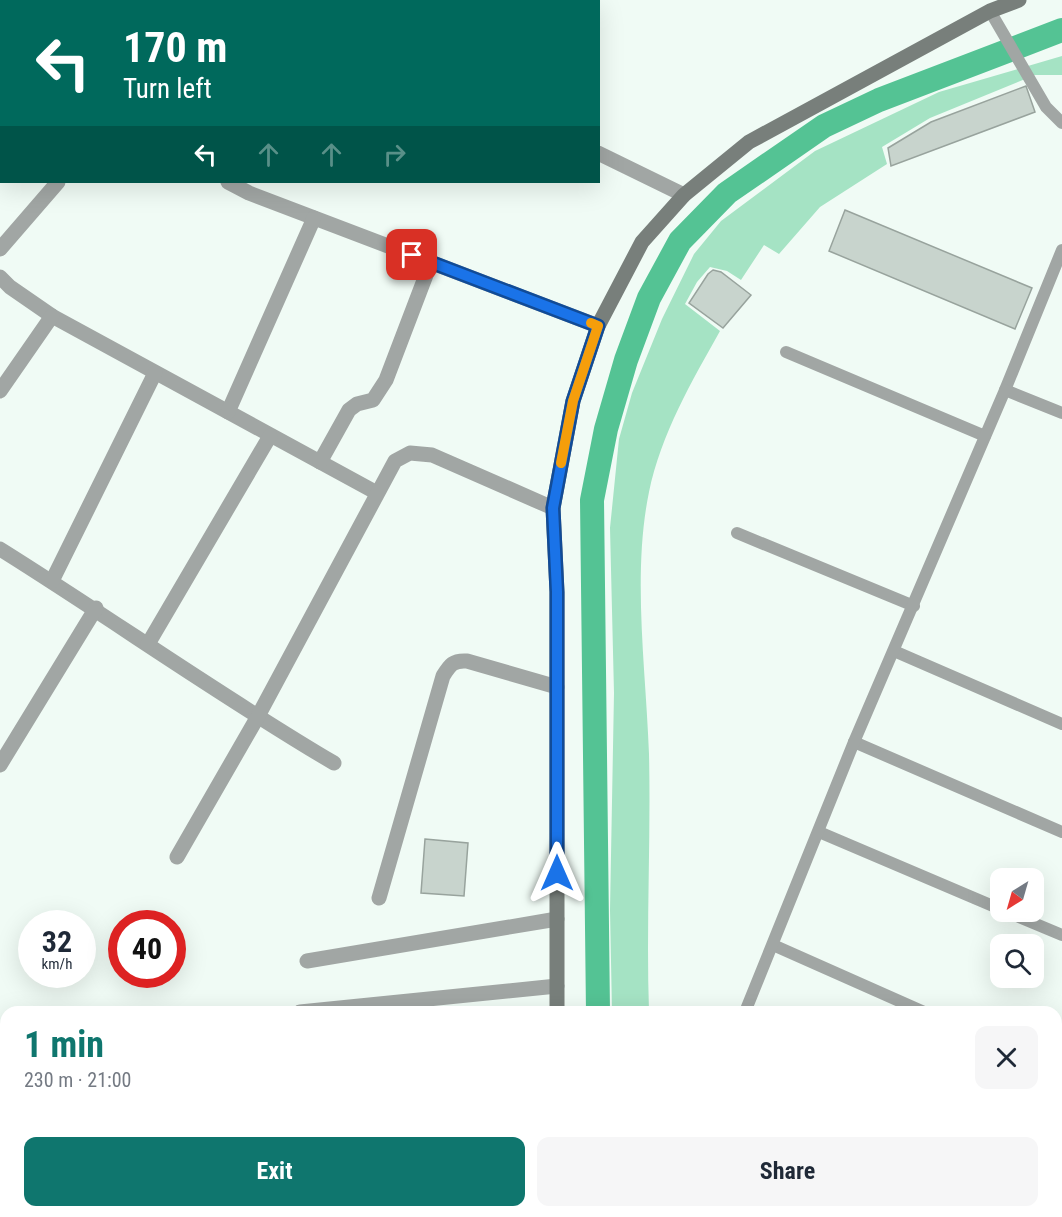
<!DOCTYPE html>
<html lang="en">
<head>
<meta charset="utf-8">
<style>
	body { margin:0; font-family:"Roboto Condensed",sans-serif; background:#f6f6f7; color:#1f2937; height:100vh; display:flex; flex-direction:column; font-size:22px; white-space:nowrap }
	* { box-sizing:border-box; margin:0 }
	p { font-size:20px; color:#747a83 }
	.icon { flex:none; width:33px; height:33px; fill:none; stroke:currentColor; stroke-width:2; stroke-linecap:round; stroke-linejoin:round }
	.map { position:relative; flex:1; overflow:hidden }
	.sheet { position:absolute; left:0px; top:1006px; width:1062px; height:212px; display:flex; flex-direction:column; background:#fff; border-radius:18px 18px 0 0; box-shadow:0 6px 24px #0002 }
	.sheet>* { flex:none }
	.hud { position:absolute; left:0px; top:0px; width:600px; height:183px; box-shadow:0 6px 24px #0002; background:#00695c; color:#fff; overflow:hidden }
	.needle { width:39px; rotate:217deg }
	.fabs { position:absolute; left:990px; top:868px; display:grid; gap:12px }
	.fabs a { display:grid; place-items:center; width:54px; height:54px; border-radius:12px; background:#fff; box-shadow:0 6px 24px #0002; font-size:30px }
	.speed { position:absolute; left:18px; top:910px; display:flex; gap:12px; font-size:30px; font-weight:700; text-align:center }
	.speed>* { display:grid; place-content:center; width:78px; height:78px; border-radius:50%; background:#fff; box-shadow:0 6px 24px #0002; line-height:1 }
	.speed small { font-size:15px; font-weight:400 }
	.speed .limit { border:9px solid #d22; background:#fff; color:#111 }
	.pin { position:absolute; display:grid; place-items:center; width:51px; height:51px; color:#fff; margin:-26px; border-radius:12px; box-shadow:0 3px 9px #0006 }
	.me { position:absolute; width:66px; margin:-33px; rotate:0deg; stroke-linejoin:round; filter:drop-shadow(0 0 4px #0008) }
	.turn { display:flex; align-items:center; gap:21px; height:126px; padding:0 24px; font-size:27px }
	.turn .icon { width:78px; height:78px; stroke-width:2.5 }
	.turn b { display:block; font-size:42px; line-height:51px }
	.lanes { display:flex; align-items:center; height:57px; padding:0 24px; background:#0003; justify-content:center; gap:30px; direction:ltr }
	.lanes .off { opacity:.35 }
	.round { display:grid; place-items:center; flex:none; width:63px; height:63px; border-radius:12px; background:#f6f6f7 }
	.summary { display:flex; align-items:center; justify-content:space-between; height:102px; padding:0 24px }
	h1 { font-size:36px; font-weight:700; line-height:45px; color:#0f766e }
	.primary-button { display:flex; gap:12px; margin-top:auto; padding:12px 24px }
	.primary-button a { flex:1; height:69px; border-radius:12px; background:#0f766e; color:#fff; font-size:24px; font-weight:700; line-height:69px; text-align:center }
	.primary-button a+a { background:#f6f6f7; color:#1f2937 }
	.map>svg:first-child { display:block }
	.green { fill:#a5e3c4 }
	.lines { fill:none; stroke-linecap:round; stroke-linejoin:round }
	.stream { stroke:#489775; stroke-width:7 }
	.canal { stroke:#54c394; stroke-width:24 }
	.building { fill:#c8d4cd; stroke:#98a39d; stroke-width:1.5 }
	.lane { stroke:#a1a6a4; stroke-width:12 }
	.street { stroke:#a1a6a4; stroke-width:15 }
	.secondary { stroke:#787f7b; stroke-width:15 }
	.route-casing { stroke:#114b97; stroke-width:15 }
	.route { stroke:#1a73e8; stroke-width:10 }
	.slow { stroke:#f59e0b; stroke-width:10 }
</style>
</head>
<body>
<div class="map">
<svg width="1062" height="1217" viewBox="0 0 1062 1217">
	<rect width="100%" height="100%" fill="#f0fbf5"/>
	<g class="green">
		<path d="M1062 56V75H1035L930 118 882 147 887 164 820 207 779 254 764 245 741 280 727 271 710 267 697 282 685 304 720 331C692 381 661 434 649 492 632 574 646 670 649 754 651 840 646 926 649 1012H612L610 910 614 693 610 528 619 439 632 393 662 319 694 254 721 221 815 151 939 92Z"/>
		<rect x="615" y="1212" width="41" height="5"/>
	</g>
	<g class="lines">
		<g class="stream">
			<polyline points="0,1119 6,1120"/>
			<polyline points="172,1212 175,1217"/>
		</g>
		<g class="canal">
			<polyline points="598,1012 592,500 606,429 626,360 649,298 680,241 727,193 824,126 879,100 1062,30"/>
			<polyline points="600,1212 600,1217"/>
		</g>
	</g>
	<g class="building">
		<polygon points="1026,86 1035,112 891,166 888,148 931,122"/>
		<polygon points="845,210 1032,288 1015,329 829,251"/>
		<polygon points="713,270 721,272 751,295 723,328 689,303 708,274"/>
		<polygon points="425,839 468,843 464,896 421,893"/>
	</g>
	<g class="lines">
		<g class="lane">
			<polyline points="990,11 1046,107 1062,123"/>
			<polyline points="1062,250 1005,390 1062,413"/>
			<polyline points="786,352 985,436"/>
			<polyline points="737,533 914,606"/>
			<polyline points="894,651 1062,724"/>
			<polyline points="854,742 1062,832"/>
			<polyline points="819,832 1000,909"/>
			<polyline points="1007,912 1062,935"/>
			<polyline points="773,945 924,1012"/>
			<polyline points="745,1012 854,742 1005,390"/>
			<polyline points="0,1059 6,1059"/>
			<polyline points="1056,1071 1062,1074"/>
			<polyline points="1056,1130 1062,1117"/>
			<polyline points="200,1212 203,1217"/>
		</g>
		<g class="street">
			<polyline points="81,0 84,2"/>
			<polyline points="301,0 304,2"/>
			<polyline points="26,2 27,0"/>
			<polyline points="206,2 207,0"/>
			<polyline points="0,34 2,32"/>
			<polyline points="598,153 684,195"/>
			<polyline points="228,182 249,193 598,326"/>
			<polyline points="0,249 58,182"/>
			<polyline points="0,277 10,287 52,316 377,493"/>
			<polyline points="0,391 52,316"/>
			<polyline points="228,412 314,218"/>
			<polyline points="320,462 349,410 357,404 373,400 386,380 431,262"/>
			<path d="M0 549C112 619 220 696 334 763"/>
			<polyline points="52,581 155,373"/>
			<polyline points="148,644 270,436"/>
			<polyline points="0,765 96,608"/>
			<polyline points="177,857 257,718 395,461 410,453 432,455 553,508"/>
			<path d="M379 898 443 676C450 665 453 660 467 661L557 687"/>
			<polyline points="307,961 557,919"/>
			<polyline points="300,1012 557,986"/>
		</g>
		<g class="secondary">
			<polyline points="557,1012 557,592 553,508 573,401 598,326 642,242 684,195 749,142 990,11 1019,0"/>
			<polyline points="556,1217 556,1212"/>
		</g>
	</g>
	<g class="lines">
		<defs>
			<polyline id="route" points="412,255 598,326 573,401 553,508 557,592 557,873"/>
		</defs>
		<use href="#route" class="route-casing"/>
		<use href="#route" class="route"/>
		<polyline class="slow" points="561,463 573,401 598,326 591,323"/>
	</g>
</svg>
<div class="fabs">
<a><svg class="needle" viewBox="-14 -14 28 28"><path d="M0-13l5 13h-10z" fill="#e53935"/><path d="M0 13l5-13h-10z" fill="#747a83"/></svg></a>
<a><svg class="icon" aria-label="search" viewBox="0 0 24 24"><circle cx="10" cy="10" r="6"/><path d="M15 15l6 6"/></svg></a>
</div>
<div class="speed"><div>32<small>km/h</small></div><div class="limit">40</div></div>
<div class="pin" style="left:412px;top:255px;background:#d93025"><svg class="icon" aria-label="arrive" viewBox="0 0 24 24"><path d="M6 21V4h12l-3 4 3 4H6"/></svg></div>
<svg class="me" style="left:557px;top:873px" viewBox="-20 -20 40 40"><path d="M0-17L14 15 0 8-14 15z" fill="#1a73e8" stroke="#fff" stroke-width="4"/></svg>
<div class="hud">
<div class="turn"><svg class="icon" aria-label="left" viewBox="0 0 24 24"><path d="M17 20v-9H6M10 6l-5 5 5 5"/></svg><div><b>170 m</b>Turn left</div></div>
<div class="lanes"><svg class="icon" aria-label="left" viewBox="0 0 24 24"><path d="M17 20v-9H6M10 6l-5 5 5 5"/></svg><svg class="icon off" aria-label="ahead" viewBox="0 0 24 24"><path d="M12 20V5M6 11l6-6 6 6"/></svg><svg class="icon off" aria-label="ahead" viewBox="0 0 24 24"><path d="M12 20V5M6 11l6-6 6 6"/></svg><svg class="icon off" aria-label="right" viewBox="0 0 24 24"><path d="M7 20v-9h11M14 6l5 5-5 5"/></svg></div>
</div>
<section class="sheet">
<div class="summary"><div><h1>1 min</h1><p>230 m · 21:00</p></div><a class="round"><svg class="icon" aria-label="close" viewBox="0 0 24 24"><path d="M6 6l12 12M18 6L6 18"/></svg></a></div>
<div class="primary-button"><a>Exit</a><a>Share</a></div>
</section>
</div>
</body>
</html>
